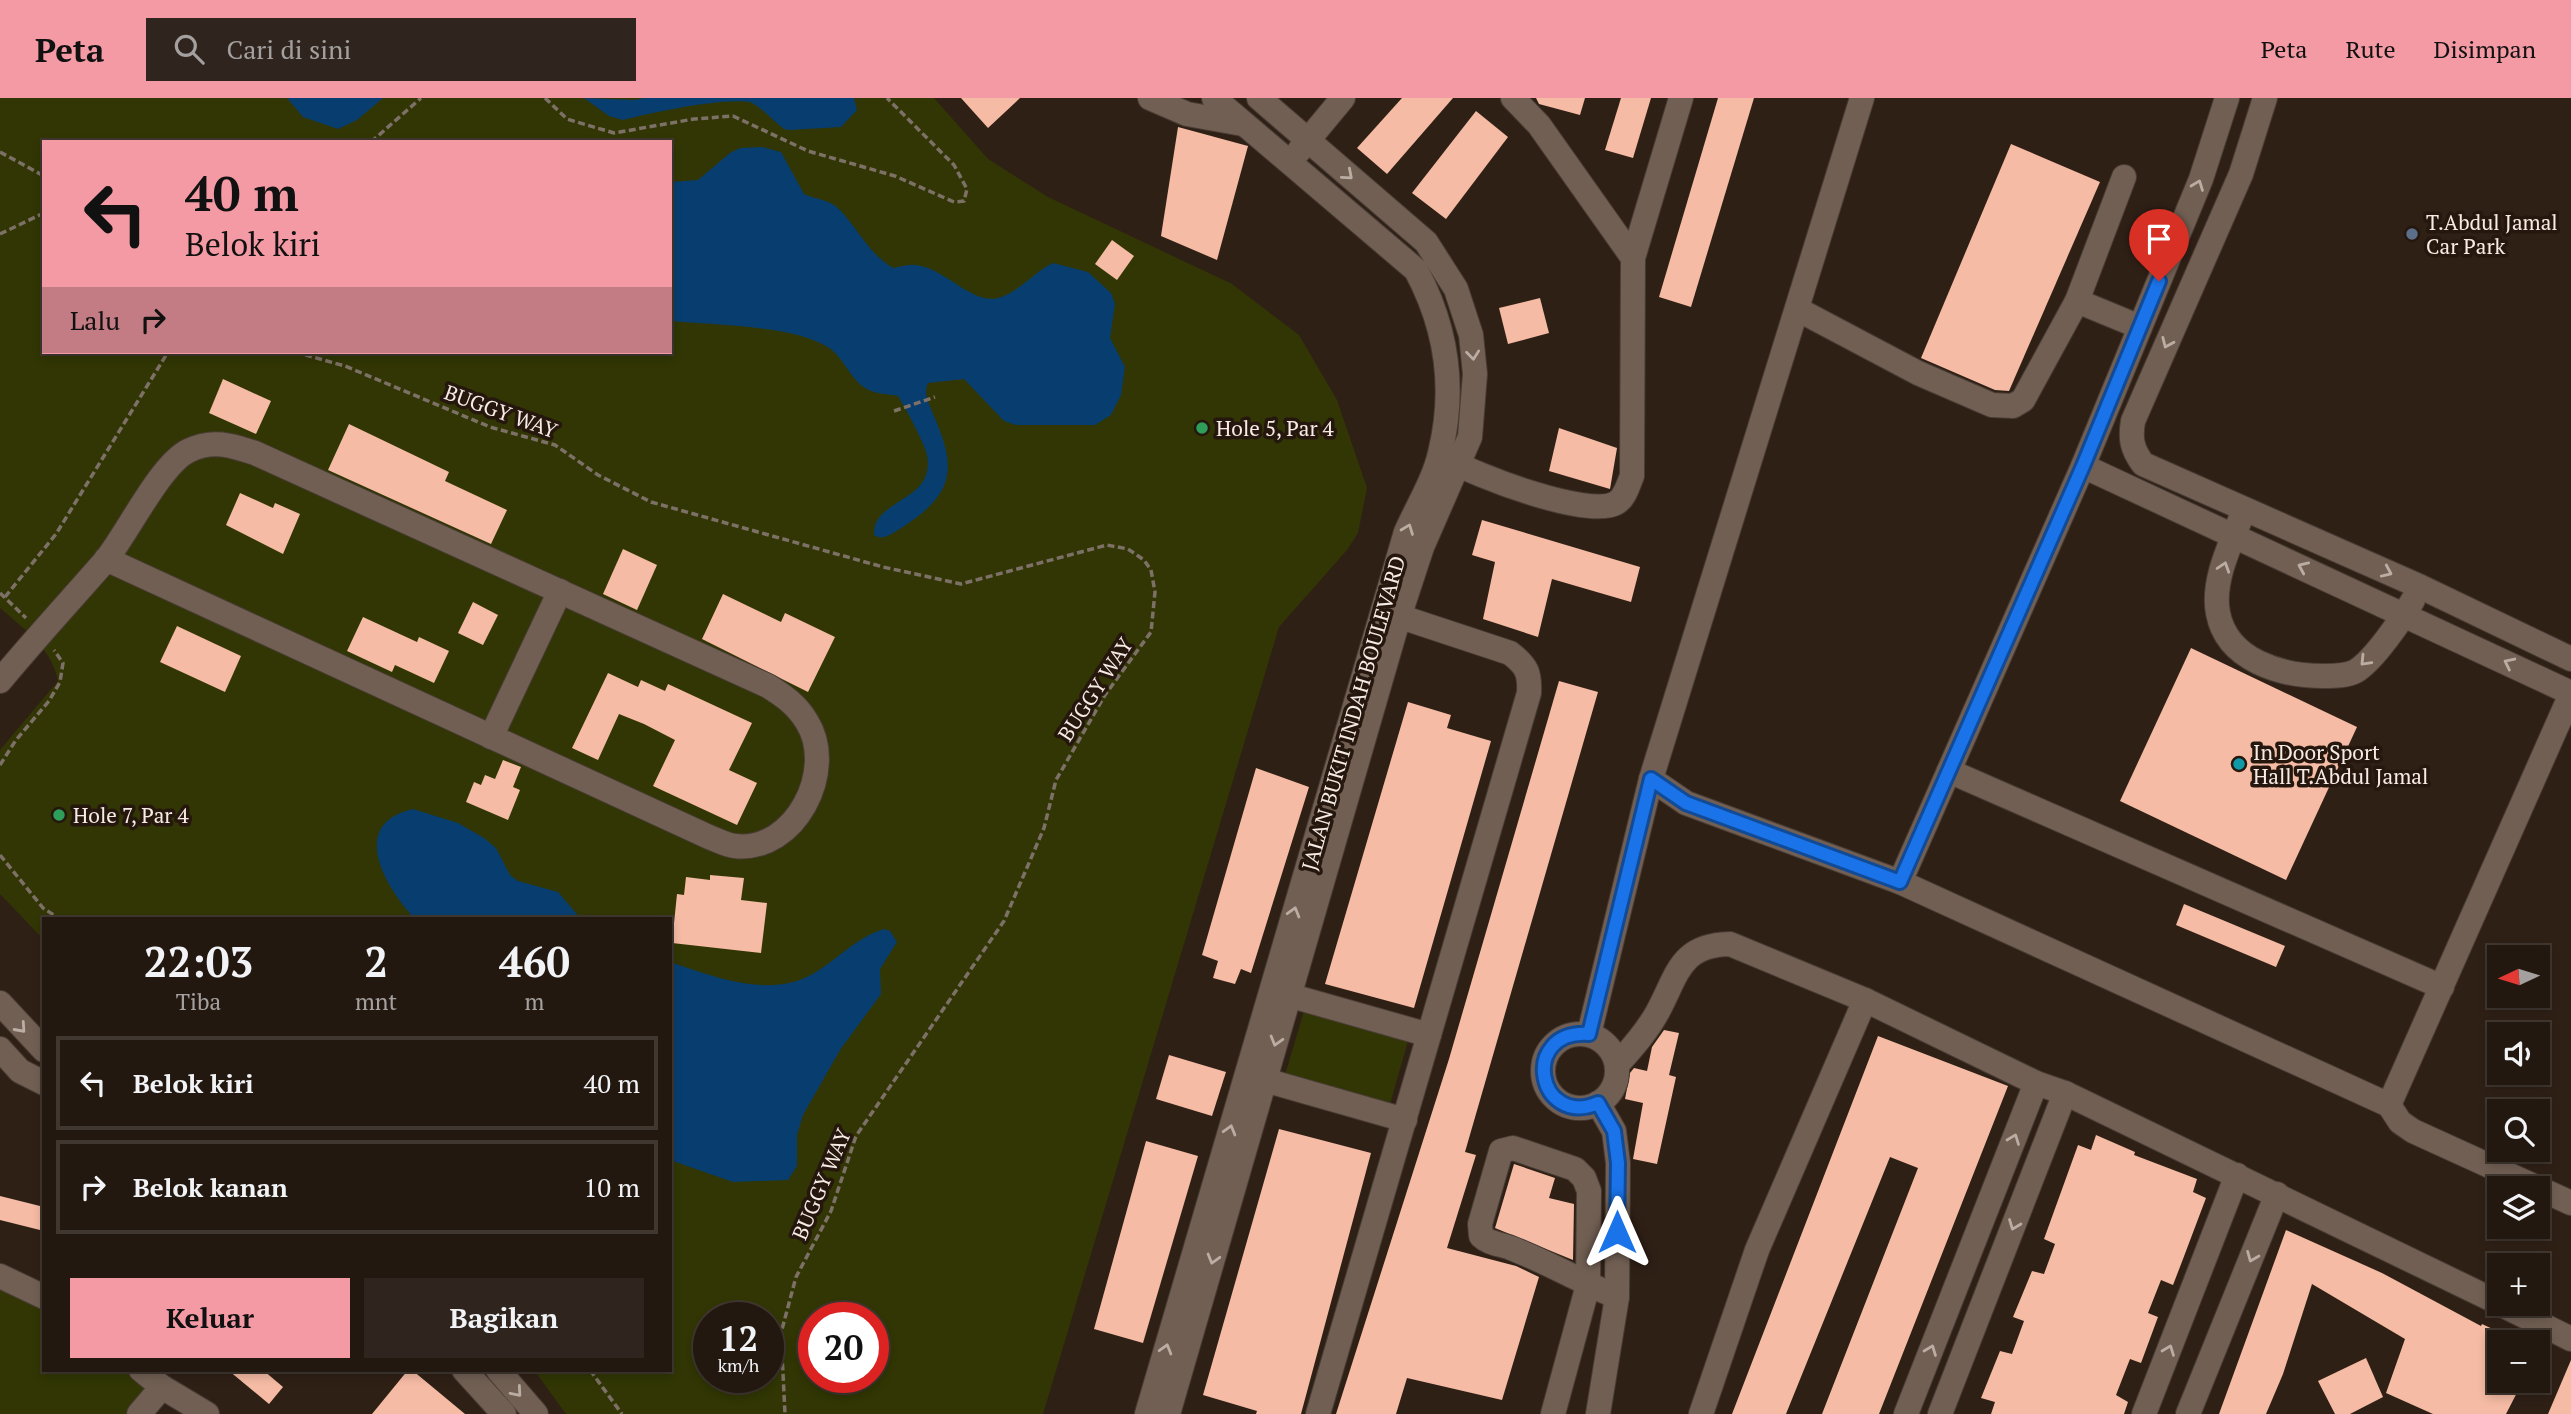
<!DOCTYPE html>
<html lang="id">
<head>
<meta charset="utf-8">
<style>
	body { margin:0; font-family:"PT Serif",serif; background:#2f251e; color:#f1f3f6; height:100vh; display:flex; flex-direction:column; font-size:26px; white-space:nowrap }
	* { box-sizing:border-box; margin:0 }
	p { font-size:23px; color:#a3a09f }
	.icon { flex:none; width:38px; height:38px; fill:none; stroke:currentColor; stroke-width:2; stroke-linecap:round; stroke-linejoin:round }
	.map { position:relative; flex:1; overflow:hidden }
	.details { position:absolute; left:42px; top:819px; width:630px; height:455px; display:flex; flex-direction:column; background:#231810; border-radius:0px; box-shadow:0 4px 10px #0003,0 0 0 2px #403730 }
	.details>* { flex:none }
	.hud { position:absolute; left:42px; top:42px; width:630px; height:214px; border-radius:0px; box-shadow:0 4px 10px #0003,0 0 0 2px #403730; background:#f49aa5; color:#111; overflow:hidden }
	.needle { width:46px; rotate:266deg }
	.controls { position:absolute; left:2487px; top:847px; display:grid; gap:14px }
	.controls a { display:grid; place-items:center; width:63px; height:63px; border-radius:0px; background:#231810; box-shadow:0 4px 10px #0003,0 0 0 2px #403730; font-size:35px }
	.speed { position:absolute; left:693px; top:1204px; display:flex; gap:14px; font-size:35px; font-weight:700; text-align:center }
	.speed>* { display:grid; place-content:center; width:91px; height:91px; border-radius:50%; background:#231810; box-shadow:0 4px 10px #0003,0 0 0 2px #403730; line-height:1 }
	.speed small { font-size:18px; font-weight:400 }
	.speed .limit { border:10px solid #d22; background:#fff; color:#111 }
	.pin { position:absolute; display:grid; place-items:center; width:60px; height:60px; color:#fff; margin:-72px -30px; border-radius:50% 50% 50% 0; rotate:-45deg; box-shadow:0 0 7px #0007 }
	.pin .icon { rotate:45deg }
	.me { position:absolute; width:77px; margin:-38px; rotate:0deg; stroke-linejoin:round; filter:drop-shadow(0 0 5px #0008) }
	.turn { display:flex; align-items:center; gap:24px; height:147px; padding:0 28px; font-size:32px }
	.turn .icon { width:91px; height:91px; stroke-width:2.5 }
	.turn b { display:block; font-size:49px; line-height:60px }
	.then { display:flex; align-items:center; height:66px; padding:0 28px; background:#0003; gap:14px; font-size:26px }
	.eta { display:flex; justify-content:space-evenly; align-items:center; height:119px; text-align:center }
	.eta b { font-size:42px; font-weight:600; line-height:49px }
	.button { display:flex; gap:14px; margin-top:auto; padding:14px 28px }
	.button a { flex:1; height:80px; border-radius:0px; background:#f49aa5; color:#111; font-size:28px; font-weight:600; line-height:80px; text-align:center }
	.button a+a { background:#2f251e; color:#f1f3f6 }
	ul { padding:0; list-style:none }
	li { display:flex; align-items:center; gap:21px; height:94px; margin:0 14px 10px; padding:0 14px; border:4px solid #403730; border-radius:0px }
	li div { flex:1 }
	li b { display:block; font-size:26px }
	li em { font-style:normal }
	header { display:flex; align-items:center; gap:42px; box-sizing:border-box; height:98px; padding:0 35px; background:#f49aa5; color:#111 }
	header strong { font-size:33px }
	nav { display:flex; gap:38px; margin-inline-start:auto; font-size:24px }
	.search { width:490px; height:63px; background:#2f251e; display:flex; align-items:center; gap:18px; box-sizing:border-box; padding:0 24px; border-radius:0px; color:#a3a09f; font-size:26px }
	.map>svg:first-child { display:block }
	.green { fill:#313604; fill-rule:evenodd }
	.water { fill:#083e6f }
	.building { fill:#f5bba4 }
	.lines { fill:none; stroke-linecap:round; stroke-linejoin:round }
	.minor-casing { stroke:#483c34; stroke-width:26 }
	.path { stroke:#7d7067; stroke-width:3.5; stroke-dasharray:7 3.5; stroke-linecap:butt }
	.minor { stroke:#715f53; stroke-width:24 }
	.oneway { stroke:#bbada3 }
	.route-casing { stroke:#114b97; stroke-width:18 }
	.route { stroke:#1a73e8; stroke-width:12 }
	.service-dot { fill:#5c6f8a; stroke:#25170d; stroke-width:2.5 }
	.leisure-dot { fill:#2e9e5b; stroke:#25170d; stroke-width:2.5 }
	.culture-dot { fill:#0f9aa8; stroke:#25170d; stroke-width:2.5 }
	.labels { text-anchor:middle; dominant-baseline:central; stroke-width:7; stroke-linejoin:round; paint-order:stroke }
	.poi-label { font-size:21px; fill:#f7ece5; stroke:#25170d; text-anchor:start }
	.street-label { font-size:21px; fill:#f7ece5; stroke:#25170d }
</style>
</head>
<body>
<header>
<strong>Peta</strong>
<div class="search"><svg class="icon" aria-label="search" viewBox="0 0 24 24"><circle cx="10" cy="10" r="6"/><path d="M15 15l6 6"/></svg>Cari di sini</div>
<nav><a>Peta</a><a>Rute</a><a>Disimpan</a></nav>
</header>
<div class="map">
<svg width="2571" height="1316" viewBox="0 0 2571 1316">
	<rect width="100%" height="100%" fill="#2f2016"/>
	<g class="green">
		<path d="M0 0H934L988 61 1048 99 1232 186 1299 237 1337 302 1367 390 1358 435 1347 452 1279 529 1043 1316H566L534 1272H670V821H44V842L0 796V652L58 583C51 549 25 532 0 510ZM44 44H670V254H44ZM709 1220H768V1279H709ZM814 1220H873V1279H814Z"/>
		<polygon points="1304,913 1408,943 1390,1006 1285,977"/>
		<polygon points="0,1180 44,1201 44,1272 141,1272 160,1289 138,1316 0,1316"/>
	</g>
	<g class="water">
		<polygon points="287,0 383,0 357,22 338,31 303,19"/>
		<path d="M584 0 635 2 644 0H854L857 12 841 29 789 32 784 31C773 23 763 10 750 4 720 0 655 14 623 22L609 18Z"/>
		<path d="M762 49 781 54 804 96C817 102 830 101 840 112 859 132 868 155 893 170 900 169 908 166 915 167 944 169 972 207 998 200 1018 195 1034 174 1053 165L1088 174 1111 195 1115 206 1110 240 1125 269 1121 297 1111 317 1095 327H1016L1004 323 964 281 928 285C923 296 929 305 933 316 957 370 955 395 903 429 894 434 883 444 874 437 872 400 936 405 927 357 925 346 905 309 898 298 888 296 876 296 867 291 849 281 844 258 826 248 790 227 713 227 670 223V84L698 82 730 55 740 50Z"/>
		<path d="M413 711 458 725 484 740 496 750 510 777 518 783 558 794 581 821H415C386 790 347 726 413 711Z"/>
		<path d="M884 831 890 833 897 844 880 871 881 896 840 952 803 1017 797 1037V1068L788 1082 733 1084 670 1062V864C715 879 772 902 816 874 839 860 857 839 884 831Z"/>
	</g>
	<g class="building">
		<polygon points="961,0 1020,0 988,30"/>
		<polygon points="1402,0 1453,0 1387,76 1357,50"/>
		<polygon points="1536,0 1585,0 1580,17 1539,6"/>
		<polygon points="1621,0 1651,0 1633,60 1605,52"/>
		<polygon points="1718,0 1754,0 1691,209 1659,199"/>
		<polygon points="1476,13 1508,39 1446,121 1412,95"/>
		<polygon points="1178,29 1248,48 1217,162 1161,138"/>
		<polygon points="2011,46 2100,84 2009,293 1995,292 1921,260"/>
		<polygon points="1112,142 1134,158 1117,182 1095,166"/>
		<polygon points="1540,200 1549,235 1508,246 1499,210"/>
		<polygon points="223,281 271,303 256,336 209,315"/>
		<polygon points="349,326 449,374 445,383 507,412 491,446 328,372"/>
		<polygon points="1559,330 1617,350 1610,391 1549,373"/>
		<polygon points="240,395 273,410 275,405 300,416 283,456 226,427"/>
		<polygon points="1482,422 1640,469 1631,504 1552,481 1538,539 1483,521 1495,464 1472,457"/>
		<polygon points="623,451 657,467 637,512 603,496"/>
		<polygon points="723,496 781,524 785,515 835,539 808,594 702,541"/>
		<polygon points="473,504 498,517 483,547 458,535"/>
		<polygon points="363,519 417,544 419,539 449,553 434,585 395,567 392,574 347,553"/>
		<polygon points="177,528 241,558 225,594 160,564"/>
		<polygon points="2191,550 2357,629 2286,782 2120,703"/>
		<polygon points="608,575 638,589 641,582 665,593 668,586 752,625 729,672 757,685 737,727 653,688 675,642 644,626 619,616 598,662 572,650"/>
		<polygon points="1559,583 1598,594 1465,1054 1476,1057 1447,1150 1516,1168 1539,1179 1502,1302 1407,1280 1396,1316 1336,1316 1449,961"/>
		<polygon points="1408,604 1451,617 1447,630 1491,643 1414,910 1325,886"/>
		<polygon points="503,662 521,669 513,689 520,692 508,722 466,704 474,684 481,687 485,677 495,681"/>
		<polygon points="1256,670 1309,689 1251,875 1241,871 1235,886 1213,880 1218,863 1202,857"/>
		<polygon points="710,777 744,780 741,802 767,805 761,855 672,845 677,796 684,797 686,779 710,782"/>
		<polygon points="2184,806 2285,848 2276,869 2176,827"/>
		<polygon points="1664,932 1679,935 1669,977 1676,979 1657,1066 1633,1061 1643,1005 1625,1001 1630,975 1634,970 1647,973 1652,949"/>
		<polygon points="1878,938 2008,988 1879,1316 1822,1316 1918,1070 1890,1059 1786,1316 1732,1316"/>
		<polygon points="1169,957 1226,974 1212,1018 1156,1001"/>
		<polygon points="1279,1031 1371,1055 1301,1316 1256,1316 1257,1313 1203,1297"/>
		<polygon points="2096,1037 2135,1054 2134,1057 2197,1081 2193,1094 2206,1100 2183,1161 2173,1187 2161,1182 2148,1215 2158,1219 2141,1265 2130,1261 2116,1297 2128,1304 2124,1316 1991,1316 1995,1304 1981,1300 2000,1253 2012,1256 2024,1223 2013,1219 2032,1173 2044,1176 2055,1146 2044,1141 2078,1047 2091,1052"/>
		<polygon points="1146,1043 1198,1058 1143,1245 1094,1231"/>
		<polygon points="1514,1066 1555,1080 1549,1100 1574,1106 1573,1162 1495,1130"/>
		<polygon points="0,1098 44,1109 44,1133 0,1122"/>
		<polygon points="2286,1132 2382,1175 2481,1228 2482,1226 2499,1234 2499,1283 2523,1283 2506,1316 2433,1316 2386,1295 2405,1241 2312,1186 2283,1276 2266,1316 2219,1316"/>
		<polygon points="2366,1260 2383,1299 2350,1316 2335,1316 2318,1283"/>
		<polygon points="2571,1262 2571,1316 2548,1316"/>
		<polygon points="228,1272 263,1272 283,1289 269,1306"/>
		<polygon points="408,1272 412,1272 465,1316 372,1316"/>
	</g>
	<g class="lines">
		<defs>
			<g id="minor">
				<polyline points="1150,0 1187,16 1243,26"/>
				<polyline points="1862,0 1651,681 1686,705 1900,784"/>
				<polyline points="2227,0 2201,81 2083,368 2571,595"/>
				<path d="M2265 0 2241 76 2133 323C2130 341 2132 351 2143 366L2421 489 2571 561"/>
				<polyline points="1299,53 1343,0"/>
				<polyline points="1633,160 1681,0"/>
				<polyline points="2077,203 2140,229"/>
				<polyline points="1797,211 1918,275 1992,307 2013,308 2023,302 2077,203 2124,79"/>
				<path d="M1447 361C1475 377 1588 421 1616 405 1625 400 1628 387 1632 378L1633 160 1539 27 1513 0"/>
				<polyline points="2083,368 1900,784 2389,1007 2571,596"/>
				<path d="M2240 422C2229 449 2212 485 2218 515 2227 563 2282 578 2324 578 2334 578 2347 578 2356 573 2374 562 2402 521 2413 502"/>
				<path d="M1383 513 1510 555C1527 568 1530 575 1529 595L1429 937"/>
				<path d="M0 583C34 542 70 503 105 463 127 436 160 367 188 353 212 341 231 347 255 355L768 588C784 598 797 607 807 624 837 672 795 755 735 748 726 747 717 742 709 739L106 461"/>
				<polyline points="491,639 560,493"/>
				<polyline points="1949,673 2442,889"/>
				<polyline points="1274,893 1429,937 1318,1316"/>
				<polyline points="0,905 44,952"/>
				<polyline points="1589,936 1651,681"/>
				<circle cx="1580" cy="973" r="37"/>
				<polyline points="0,951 20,973 44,985"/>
				<path d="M1617 967C1631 951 1646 935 1657 915 1678 877 1679 847 1730 846L1865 902 2036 985 2065 995 2499 1205"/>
				<polyline points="1251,978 1405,1022"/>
				<polyline points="1598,1005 1614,1033 1618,1065 1617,1199 1598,1316"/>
				<polyline points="2389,1007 2400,1024 2413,1033 2571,1105"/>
				<polyline points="0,1178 44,1199"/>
				<polyline points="2500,1206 2571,1241"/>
				<polyline points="141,1272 162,1289 207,1316"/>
				<polyline points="464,1272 504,1316"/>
				<polyline points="498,1272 536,1316"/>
				<polyline points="139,1316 162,1289"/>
				<path d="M1147 1316 1406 434C1417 409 1434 382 1440 355 1456 290 1447 230 1416 172L1214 0"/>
				<polyline points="1168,1316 1399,519 1422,449 1470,339 1475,276 1471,237 1456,191 1426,144 1259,0"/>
				<path d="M1553 1316 1588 1187 1589 1093 1584 1080 1575 1071 1513 1050 1501 1053 1480 1126 1481 1138C1489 1146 1501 1146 1511 1150 1547 1164 1582 1184 1617 1199"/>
				<polyline points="1701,1316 1757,1152 1865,902"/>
				<polyline points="1906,1316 2036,985"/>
				<polyline points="1940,1316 2065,995"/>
				<polyline points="2144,1316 2237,1077"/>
				<polyline points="2188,1316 2277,1096"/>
			</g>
		</defs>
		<use href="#minor" class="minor-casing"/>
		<g class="path">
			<polyline points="545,0 567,21 614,35 694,21 733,18 808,53 895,78 954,104 964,103 967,91 954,67 887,0"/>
			<polyline points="371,44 421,0"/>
			<polyline points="0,54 44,78"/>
			<polyline points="0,136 44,115"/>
			<polyline points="295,254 345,268 490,329 555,347 598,377 651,404 883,469 961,486 1107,447 1128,451 1144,462 1151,472 1155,494 1151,534 1105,597 1056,682 1044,730 1004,823 856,1038 831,1113 796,1179 781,1235 785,1316"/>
			<polyline points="894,313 935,299"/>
			<polyline points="0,495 26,520"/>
			<polyline points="5,499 56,436 168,254"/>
			<polyline points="0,667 16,642 49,603 60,584 63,565 54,552"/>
			<polyline points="0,757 43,810 60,821"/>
			<polyline points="590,1272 622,1316"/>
		</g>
		<use href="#minor" class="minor"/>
	</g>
	<defs><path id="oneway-chevron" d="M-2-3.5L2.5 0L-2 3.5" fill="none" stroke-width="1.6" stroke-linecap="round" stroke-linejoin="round" transform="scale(1.75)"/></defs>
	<g class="oneway">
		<use href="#oneway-chevron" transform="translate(1348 77) rotate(41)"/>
		<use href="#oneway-chevron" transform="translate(2198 87) rotate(-69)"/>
		<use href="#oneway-chevron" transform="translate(2167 245) rotate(114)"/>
		<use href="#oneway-chevron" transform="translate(1473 257) rotate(84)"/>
		<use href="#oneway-chevron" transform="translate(1408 431) rotate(-69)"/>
		<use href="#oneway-chevron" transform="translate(2224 469) rotate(-72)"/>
		<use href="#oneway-chevron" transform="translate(2303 469) rotate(-156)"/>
		<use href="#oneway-chevron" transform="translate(2387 474) rotate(24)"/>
		<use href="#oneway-chevron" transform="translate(2365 563) rotate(134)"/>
		<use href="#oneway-chevron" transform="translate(2509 565) rotate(-154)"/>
		<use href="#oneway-chevron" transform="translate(1294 814) rotate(-74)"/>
		<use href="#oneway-chevron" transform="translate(21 930) rotate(48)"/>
		<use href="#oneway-chevron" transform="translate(1276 943) rotate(106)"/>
		<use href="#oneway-chevron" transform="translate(1230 1032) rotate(-74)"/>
		<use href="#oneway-chevron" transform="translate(2014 1041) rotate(-69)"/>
		<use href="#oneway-chevron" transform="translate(2014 1127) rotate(111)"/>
		<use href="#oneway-chevron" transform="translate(2252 1159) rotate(112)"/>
		<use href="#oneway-chevron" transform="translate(1213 1161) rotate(106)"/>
		<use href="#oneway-chevron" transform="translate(1166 1251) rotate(-74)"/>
		<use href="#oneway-chevron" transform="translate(1931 1252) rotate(-69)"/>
		<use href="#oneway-chevron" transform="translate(2169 1252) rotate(-69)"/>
		<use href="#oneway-chevron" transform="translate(517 1294) rotate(49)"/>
	</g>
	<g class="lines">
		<defs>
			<path id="route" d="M1617 1134 1618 1065 1614 1033 1598 1005C1537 1031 1519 931 1589 936L1651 681 1686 705 1900 784 2083 368 2159 183"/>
		</defs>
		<use href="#route" class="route-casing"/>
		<use href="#route" class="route"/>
	</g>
	<circle class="service-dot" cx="2412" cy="136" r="7"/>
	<g class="leisure-dot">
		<circle cx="1202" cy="330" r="7"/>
		<circle cx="59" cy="717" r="7"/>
	</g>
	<circle class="culture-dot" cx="2239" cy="666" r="7"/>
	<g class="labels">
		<g class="poi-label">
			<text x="2426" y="124">T.Abdul Jamal<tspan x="2426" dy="24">Car Park</tspan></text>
			<text x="1216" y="330">Hole 5, Par 4</text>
			<text x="2253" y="654">In Door Sport<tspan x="2253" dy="24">Hall T.Abdul Jamal</tspan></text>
			<text x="73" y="717">Hole 7, Par 4</text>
		</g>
		<g class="street-label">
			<text transform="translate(501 313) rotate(20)">BUGGY WAY</text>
			<text transform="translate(1095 591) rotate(-57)">BUGGY WAY</text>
			<text transform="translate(1353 615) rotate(-74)">JALAN BUKIT INDAH BOULEVARD</text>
			<text transform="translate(821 1086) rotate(-67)">BUGGY WAY</text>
		</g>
	</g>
</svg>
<div class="controls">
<a><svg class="needle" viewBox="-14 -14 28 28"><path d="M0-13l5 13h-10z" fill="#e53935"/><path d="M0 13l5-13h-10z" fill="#a3a09f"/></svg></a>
<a><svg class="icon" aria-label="sound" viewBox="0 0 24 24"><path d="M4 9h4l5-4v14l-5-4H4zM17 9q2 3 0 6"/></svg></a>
<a><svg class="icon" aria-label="search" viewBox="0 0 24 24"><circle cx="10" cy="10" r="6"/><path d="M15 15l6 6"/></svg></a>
<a><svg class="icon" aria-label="layers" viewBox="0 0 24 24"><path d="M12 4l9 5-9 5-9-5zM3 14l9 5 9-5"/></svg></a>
<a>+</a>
<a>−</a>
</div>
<div class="speed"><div>12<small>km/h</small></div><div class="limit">20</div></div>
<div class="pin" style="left:2159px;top:183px;background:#d93025"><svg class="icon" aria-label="arrive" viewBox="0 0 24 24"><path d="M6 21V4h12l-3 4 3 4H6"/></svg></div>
<svg class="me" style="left:1617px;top:1134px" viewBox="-20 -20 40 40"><path d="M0-17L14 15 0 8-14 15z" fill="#1a73e8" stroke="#fff" stroke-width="4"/></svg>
<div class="hud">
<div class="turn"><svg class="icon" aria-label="left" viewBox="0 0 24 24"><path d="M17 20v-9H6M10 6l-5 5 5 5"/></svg><div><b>40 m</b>Belok kiri</div></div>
<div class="then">Lalu<svg class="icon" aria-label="right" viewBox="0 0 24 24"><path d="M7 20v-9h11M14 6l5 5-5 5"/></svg></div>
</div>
<section class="details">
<div class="eta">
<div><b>22:03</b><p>Tiba</p></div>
<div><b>2</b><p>mnt</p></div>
<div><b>460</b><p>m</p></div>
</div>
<ul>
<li><svg class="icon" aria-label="left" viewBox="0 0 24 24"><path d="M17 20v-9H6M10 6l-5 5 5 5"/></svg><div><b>Belok kiri</b></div><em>40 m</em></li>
<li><svg class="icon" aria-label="right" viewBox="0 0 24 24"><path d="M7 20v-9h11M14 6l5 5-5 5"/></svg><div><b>Belok kanan</b></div><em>10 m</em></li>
</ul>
<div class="button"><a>Keluar</a><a>Bagikan</a></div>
</section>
</div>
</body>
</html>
